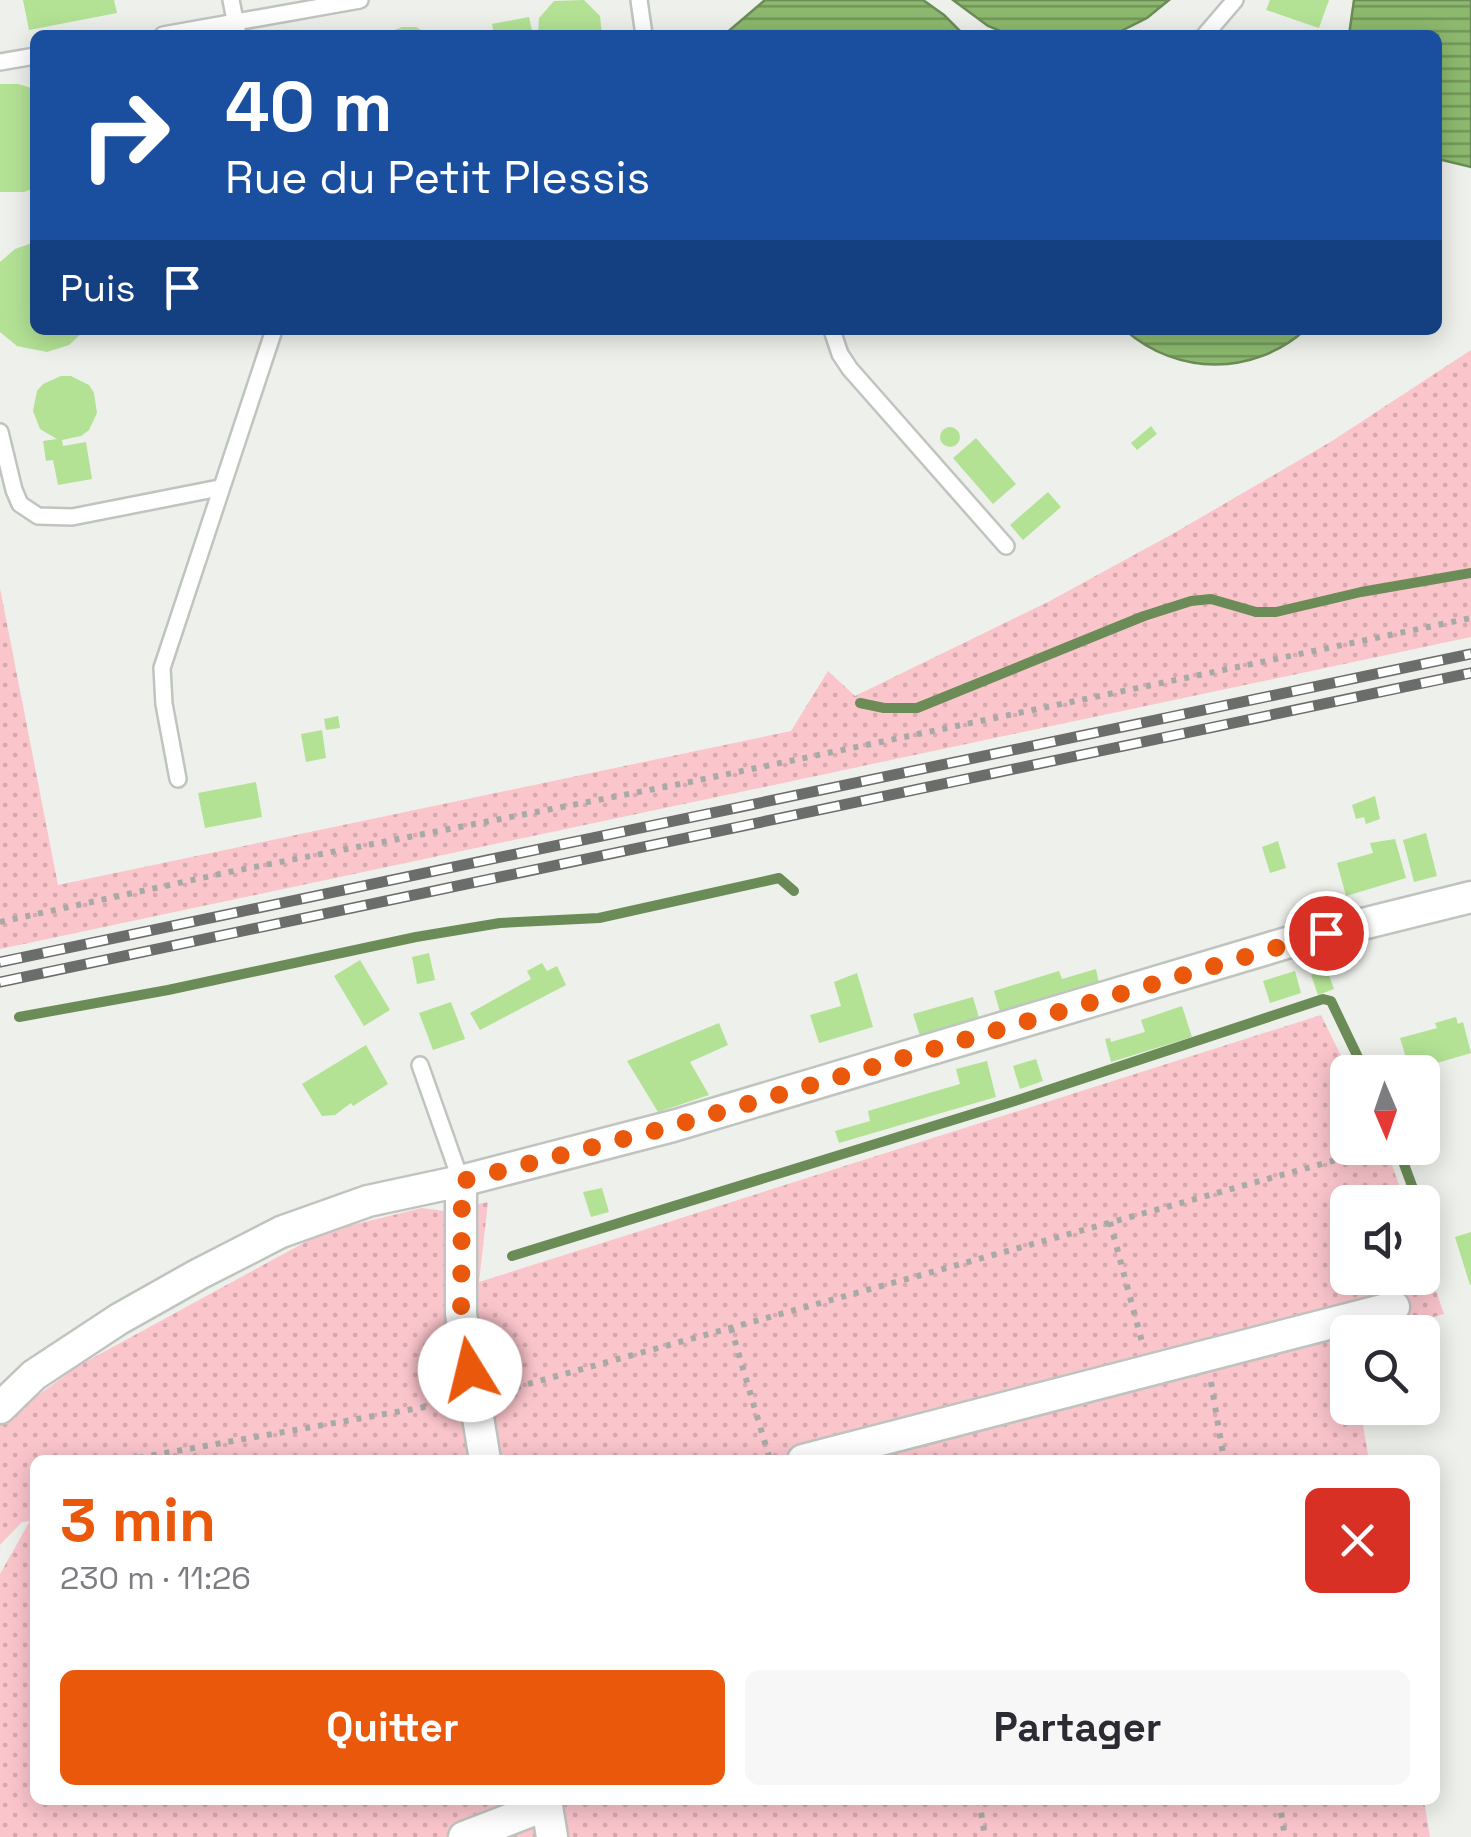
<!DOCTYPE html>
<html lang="fr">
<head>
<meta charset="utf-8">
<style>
	body { margin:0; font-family:"Space Grotesk",sans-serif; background:#f7f7f7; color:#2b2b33; height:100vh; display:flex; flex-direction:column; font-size:38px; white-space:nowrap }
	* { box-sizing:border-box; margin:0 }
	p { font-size:32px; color:#7c7c81 }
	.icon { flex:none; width:55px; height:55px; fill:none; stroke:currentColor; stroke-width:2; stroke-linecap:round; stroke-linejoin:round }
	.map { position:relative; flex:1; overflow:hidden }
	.drawer { position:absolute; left:30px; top:1455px; width:1410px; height:350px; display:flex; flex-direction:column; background:#fff; border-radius:15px; box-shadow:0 5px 25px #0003 }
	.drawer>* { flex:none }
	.top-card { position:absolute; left:30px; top:30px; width:1412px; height:305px; border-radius:15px; box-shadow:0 5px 25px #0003; background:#1a4fa0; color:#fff; overflow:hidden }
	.needle { width:65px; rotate:178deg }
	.controls { position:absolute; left:1330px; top:1055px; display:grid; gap:20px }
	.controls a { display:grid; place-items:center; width:110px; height:110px; border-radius:15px; background:#fff; box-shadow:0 5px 25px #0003; font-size:50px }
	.pin { position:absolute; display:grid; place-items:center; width:85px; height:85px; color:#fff; margin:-42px; border:5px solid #fff; border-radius:50%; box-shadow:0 2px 10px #0007 }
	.me { position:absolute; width:110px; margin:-55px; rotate:351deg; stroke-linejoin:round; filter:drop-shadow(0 0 8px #0008) }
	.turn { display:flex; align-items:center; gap:35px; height:210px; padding:0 30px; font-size:45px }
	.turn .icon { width:130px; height:130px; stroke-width:2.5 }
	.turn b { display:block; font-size:70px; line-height:85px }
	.then { display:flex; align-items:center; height:95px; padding:0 30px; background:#0003; gap:20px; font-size:38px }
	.round { display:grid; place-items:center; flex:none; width:105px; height:105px; border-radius:15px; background:#f7f7f7 }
	.overview { display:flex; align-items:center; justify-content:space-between; height:170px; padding:0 30px }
	h1 { font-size:60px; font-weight:600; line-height:75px; color:#ea580c }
	.cta { display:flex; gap:20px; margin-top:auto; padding:20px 30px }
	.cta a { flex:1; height:115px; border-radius:15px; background:#ea580c; color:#fff; font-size:40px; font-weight:600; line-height:115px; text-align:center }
	.cta a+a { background:#f7f7f7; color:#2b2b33 }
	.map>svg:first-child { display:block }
	.grass { fill:url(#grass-dots) }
	.water { fill:url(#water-rules); stroke:#6c8c57; stroke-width:2.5 }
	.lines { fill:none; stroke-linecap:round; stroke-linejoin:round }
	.stream { stroke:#6c8c57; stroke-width:10 }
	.building { fill:#b3e295 }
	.lane-casing { stroke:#c0c4bf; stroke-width:20 }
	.street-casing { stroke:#c0c4bf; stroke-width:35 }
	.path { stroke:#a7aaa6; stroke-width:6; stroke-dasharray:5 8; stroke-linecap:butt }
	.lane { stroke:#fff; stroke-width:15 }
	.street { stroke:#fff; stroke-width:30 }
	.rail-casing { stroke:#6b6d6a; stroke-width:11 }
	.rail { stroke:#fff; stroke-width:8; stroke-dasharray:22; stroke-linecap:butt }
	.route { stroke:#ea580c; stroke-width:18; stroke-dasharray:0 32.4 }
</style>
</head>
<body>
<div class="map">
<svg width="1471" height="1837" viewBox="0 0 1471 1837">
	<defs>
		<pattern id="grass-dots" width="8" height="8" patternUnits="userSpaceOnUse" patternTransform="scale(2.5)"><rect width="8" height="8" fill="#fbc5cc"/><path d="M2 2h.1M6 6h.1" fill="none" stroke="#d7a9af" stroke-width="1.8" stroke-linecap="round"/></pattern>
		<pattern id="water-rules" width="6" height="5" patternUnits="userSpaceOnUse" patternTransform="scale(2.5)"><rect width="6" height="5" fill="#8cb96e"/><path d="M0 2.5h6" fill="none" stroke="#72965a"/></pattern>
	</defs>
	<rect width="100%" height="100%" fill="#edf0eb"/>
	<g class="grass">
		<polygon points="1471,350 1471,637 0,949 0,588 58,885 791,731 828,671 855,696 1048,602 1176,532 1332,441"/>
		<polygon points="1321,1015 1349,1072 1348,1148 1386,1148 1405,1202 1348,1202 1348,1278 1422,1278 1423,1253 1444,1314 1379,1332 1348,1332 1348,1408 1360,1408 1369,1460 35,1460 35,1800 1424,1800 1430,1837 0,1837 0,1574 30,1521 22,1522 0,1545 0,1423 78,1366 311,1239 348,1226 422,1208 444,1211 488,1202 479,1282"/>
	</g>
	<g class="water">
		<polygon points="765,0 923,0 944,15 964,35 724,35"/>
		<polygon points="953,0 1169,0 1147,18 1113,35 1010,35 988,26"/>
		<polygon points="1354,0 1471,0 1471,167 1438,159 1438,35 1349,35"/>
		<path d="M1125 330H1305C1253 376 1178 376 1125 330Z"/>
	</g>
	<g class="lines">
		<g class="stream">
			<polyline points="860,703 884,708 917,708 1144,616 1191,601 1211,599 1256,612 1276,612 1361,592 1471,573"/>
			<polyline points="19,1017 168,990 416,937 500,923 599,918 779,878 794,891"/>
			<polyline points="1398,1148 1418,1202"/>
			<polyline points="1422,1215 1425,1222"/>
			<polyline points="512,1256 1021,1099 1323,999 1331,1001 1365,1072"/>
		</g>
	</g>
	<g class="building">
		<polygon points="23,0 114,0 117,13 29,30"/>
		<polygon points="584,0 600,16 602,35 538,35 539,18 554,1"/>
		<polygon points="1270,0 1329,0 1319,28 1266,10"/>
		<polygon points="529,17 533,35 494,35 492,24"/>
		<polygon points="402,27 416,27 430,35 383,35"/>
		<polygon points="0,84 18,84 35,89 35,188 24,192 0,192"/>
		<polygon points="35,242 35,330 85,330 69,345 47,352 17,346 0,332 0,262 15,249"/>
		<polygon points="61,376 71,376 89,385 94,393 97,413 89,430 81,436 62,440 63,446 86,442 92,479 58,485 53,460 46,461 43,441 57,439 40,429 33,411 37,391 43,384"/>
		<polygon points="1151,426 1157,434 1137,450 1131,443"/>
		<circle cx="950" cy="437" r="10"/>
		<polygon points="976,438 1016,484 993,504 953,458"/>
		<polygon points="1048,492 1061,507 1023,540 1010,525"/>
		<polygon points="338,716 340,728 326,730 324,719"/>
		<polygon points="322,730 326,758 306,762 301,734"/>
		<polygon points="256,782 262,817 205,828 198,793"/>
		<polygon points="1375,796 1380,819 1366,824 1364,817 1356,819 1352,805"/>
		<polygon points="1426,833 1437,876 1414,882 1403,840"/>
		<polygon points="1395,839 1406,878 1346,896 1337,863 1373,853 1370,843"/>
		<polygon points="1278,841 1286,868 1270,873 1262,847"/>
		<polygon points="429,953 435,980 417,984 412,957"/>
		<polygon points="360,960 390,1010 364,1026 334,976"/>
		<polygon points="542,963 547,971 557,966 566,985 480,1030 470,1013 531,979 527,971"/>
		<polygon points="1096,969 1099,983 1000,1012 994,991 1059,971 1062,979"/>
		<polygon points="1327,970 1334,989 1318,995 1311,975"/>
		<polygon points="1295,971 1301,993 1270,1003 1263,981"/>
		<polygon points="857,973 873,1027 819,1043 810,1015 841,1006 834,982"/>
		<polygon points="973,997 979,1018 920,1036 913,1014"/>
		<polygon points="451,1002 465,1039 433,1050 419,1013"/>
		<polygon points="1182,1006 1192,1037 1111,1062 1105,1039 1110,1038 1111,1042 1145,1032 1141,1020"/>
		<polygon points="1456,1017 1458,1024 1463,1022 1471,1053 1410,1071 1400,1038 1437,1028 1435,1023"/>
		<polygon points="719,1023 728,1045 690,1062 709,1095 658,1112 627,1061"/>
		<polygon points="366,1045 388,1084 353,1106 351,1103 335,1115 322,1116 302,1084"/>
		<polygon points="1375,1058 1381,1072 1368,1072 1364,1063"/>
		<polygon points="1036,1059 1043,1081 1020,1089 1013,1066"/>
		<polygon points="987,1061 996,1097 839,1143 835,1131 870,1121 868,1111 960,1084 956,1069"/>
		<polygon points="602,1188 609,1212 591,1217 583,1192"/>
		<polygon points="1471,1232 1471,1285 1470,1285 1455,1237"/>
	</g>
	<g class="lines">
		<defs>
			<g id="lane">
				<polyline points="231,0 238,35"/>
				<polyline points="639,0 644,35"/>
				<polyline points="163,35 360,0"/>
				<polyline points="1205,35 1235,0"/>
				<polyline points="0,62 35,56"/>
				<polyline points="832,330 840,354 850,369 1006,546"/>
				<polyline points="0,432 14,490 20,504 38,516 72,517 219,488"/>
				<polyline points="178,779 164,704 162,668 274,330"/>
				<polyline points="420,1065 461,1181"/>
			</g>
			<g id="street">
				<polyline points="461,1181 461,1314 485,1460"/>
				<polyline points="0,1408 34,1375 119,1319 199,1274 281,1232 368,1201 461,1181 673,1126 1290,942 1471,897"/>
				<polyline points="803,1460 1394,1307"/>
				<polyline points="546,1800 552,1837"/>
				<polyline points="464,1837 547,1805"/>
			</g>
		</defs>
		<use href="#lane" class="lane-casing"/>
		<use href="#street" class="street-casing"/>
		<g class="path">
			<polyline points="0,922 229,872 685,783 1471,618"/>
			<polyline points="1110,1222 1142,1342"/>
			<polyline points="731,1328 770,1460"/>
			<polyline points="1211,1382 1224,1460"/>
			<polyline points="503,1391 1379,1148"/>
			<polyline points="126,1460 447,1403"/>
			<polyline points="979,1800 985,1837"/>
			<polyline points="1279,1800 1285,1837"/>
		</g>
		<use href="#lane" class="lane"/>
		<use href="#street" class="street"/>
		<defs>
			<g id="rail">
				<polyline points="0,962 1471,654"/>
				<polyline points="0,982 1471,673"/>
			</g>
		</defs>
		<use href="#rail" class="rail-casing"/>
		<use href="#rail" class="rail"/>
	</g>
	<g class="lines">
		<polyline class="route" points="470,1370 461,1314 462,1181 673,1126 1326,933"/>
	</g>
</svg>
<div class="controls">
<a><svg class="needle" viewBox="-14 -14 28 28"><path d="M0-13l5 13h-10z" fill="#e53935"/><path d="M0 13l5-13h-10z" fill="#7c7c81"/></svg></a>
<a><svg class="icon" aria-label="sound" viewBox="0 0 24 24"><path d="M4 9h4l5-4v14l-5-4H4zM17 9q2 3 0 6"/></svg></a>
<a><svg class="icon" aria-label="search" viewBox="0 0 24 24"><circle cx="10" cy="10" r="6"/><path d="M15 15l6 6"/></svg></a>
</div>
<div class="pin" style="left:1326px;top:933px;background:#d93025"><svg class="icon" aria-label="arrive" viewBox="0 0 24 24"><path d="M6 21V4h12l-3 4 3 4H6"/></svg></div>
<svg class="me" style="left:470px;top:1370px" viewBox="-20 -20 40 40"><circle r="19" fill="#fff"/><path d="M0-13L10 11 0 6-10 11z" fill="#ea580c"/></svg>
<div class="top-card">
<div class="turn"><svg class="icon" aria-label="right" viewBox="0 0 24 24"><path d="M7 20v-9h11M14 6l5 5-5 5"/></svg><div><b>40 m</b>Rue du Petit Plessis</div></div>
<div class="then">Puis<svg class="icon" aria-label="arrive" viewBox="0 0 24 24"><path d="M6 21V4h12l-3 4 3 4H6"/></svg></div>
</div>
<section class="drawer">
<div class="overview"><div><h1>3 min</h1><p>230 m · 11:26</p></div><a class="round" style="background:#d93025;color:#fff"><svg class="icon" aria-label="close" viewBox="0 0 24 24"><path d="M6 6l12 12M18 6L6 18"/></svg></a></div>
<div class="cta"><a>Quitter</a><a>Partager</a></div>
</section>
</div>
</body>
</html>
